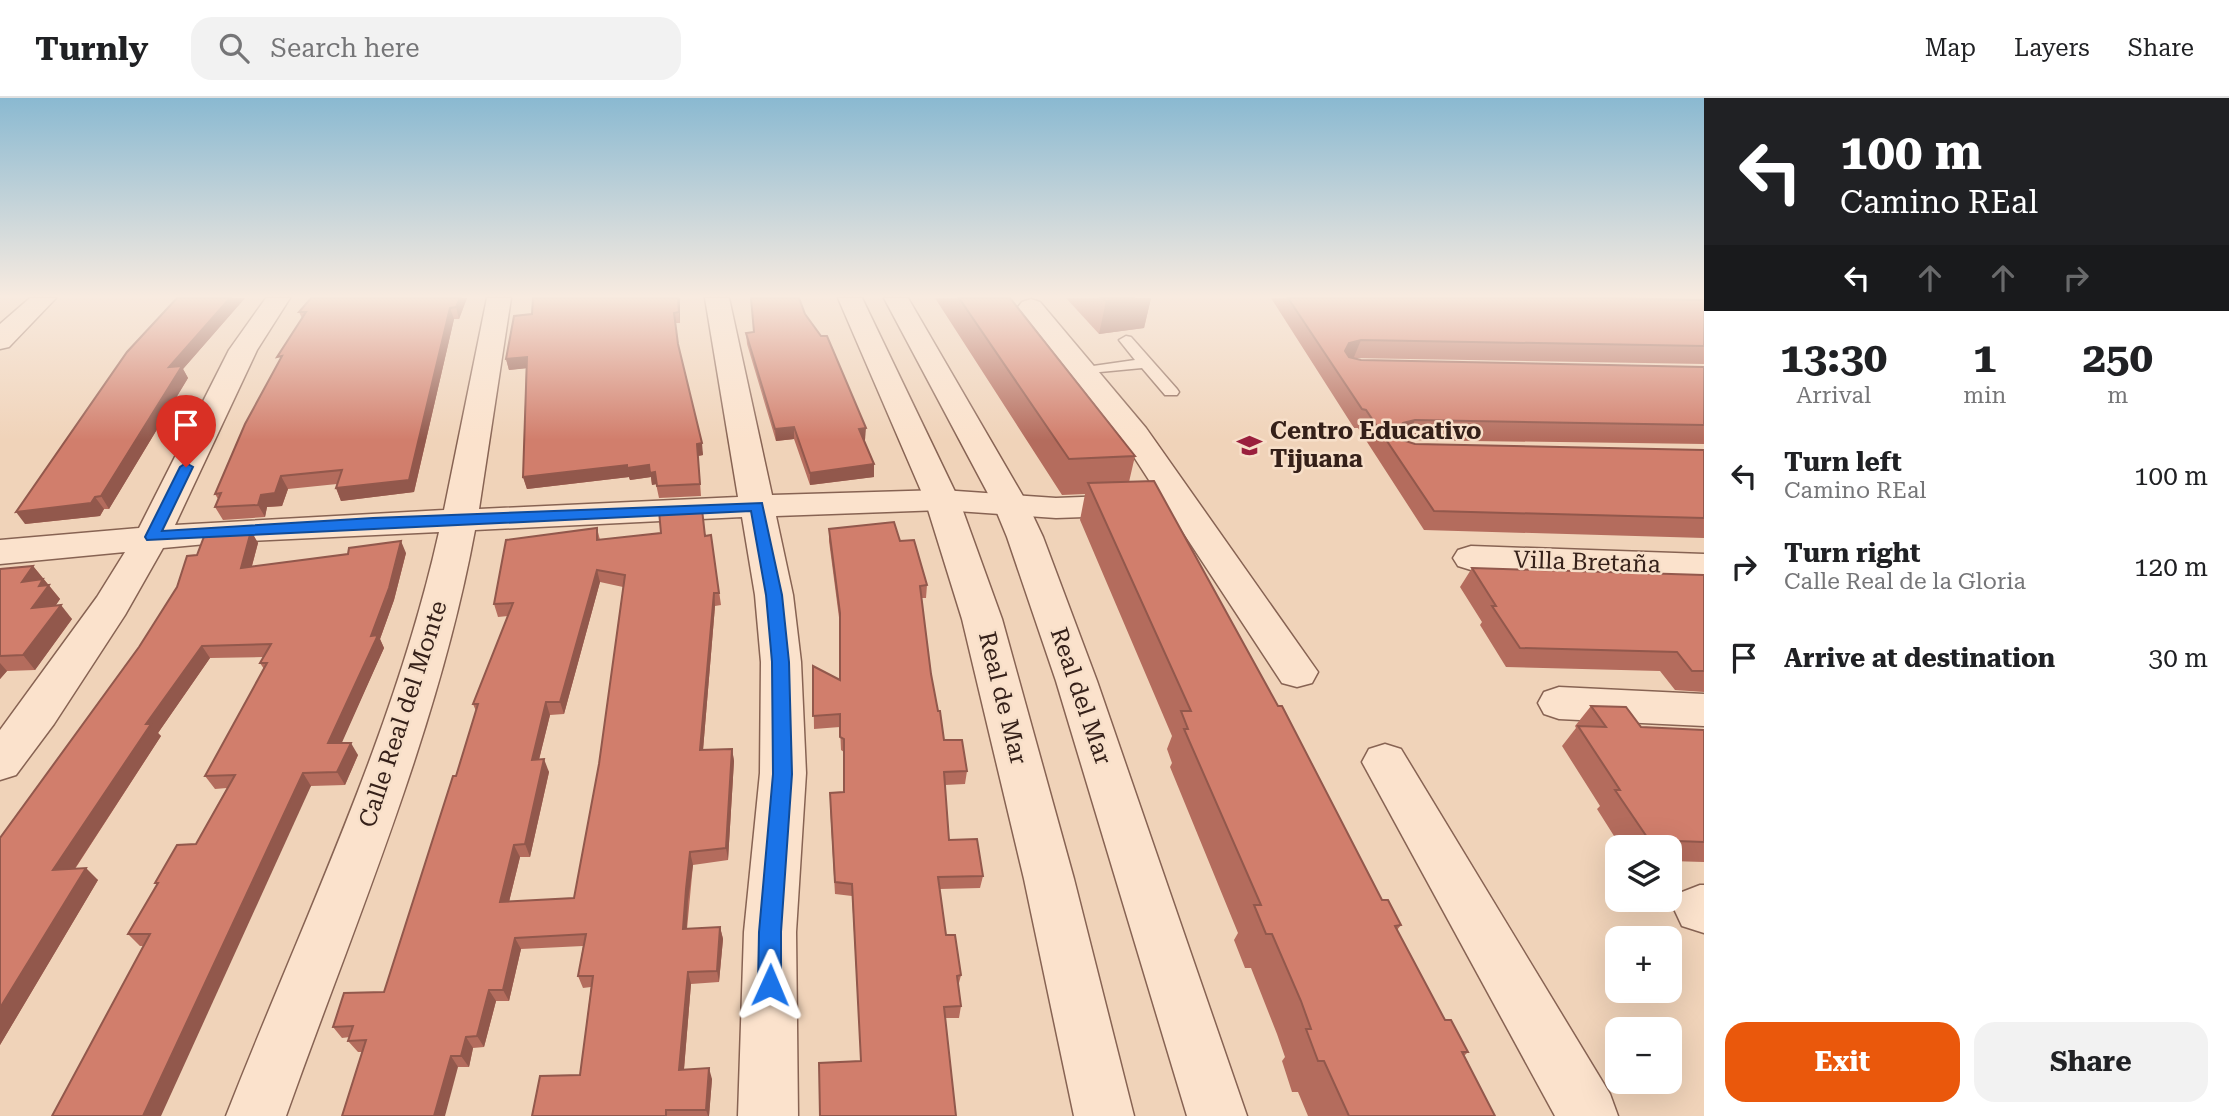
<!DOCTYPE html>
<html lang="en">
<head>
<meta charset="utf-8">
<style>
	body { margin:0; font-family:"Roboto Serif",serif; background:#f2f2f2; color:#202124; height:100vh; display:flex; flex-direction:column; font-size:26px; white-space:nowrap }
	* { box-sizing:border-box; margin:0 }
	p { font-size:23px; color:#757577 }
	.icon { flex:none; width:38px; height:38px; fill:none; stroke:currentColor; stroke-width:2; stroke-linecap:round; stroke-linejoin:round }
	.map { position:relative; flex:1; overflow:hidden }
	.side { display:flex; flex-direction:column; background:#fff; width:525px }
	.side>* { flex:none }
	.hud { background:#202124; color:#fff; overflow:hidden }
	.buttons { position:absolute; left:1605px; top:737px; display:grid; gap:14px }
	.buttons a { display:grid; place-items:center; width:77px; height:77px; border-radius:14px; background:#fff; box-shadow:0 7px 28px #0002; font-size:35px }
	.pin { position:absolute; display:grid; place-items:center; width:60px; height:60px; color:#fff; margin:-72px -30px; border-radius:50% 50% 50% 0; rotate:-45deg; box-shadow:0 0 7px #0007 }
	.pin .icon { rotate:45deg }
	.me { position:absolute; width:77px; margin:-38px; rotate:1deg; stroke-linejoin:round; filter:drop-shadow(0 0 5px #0008) }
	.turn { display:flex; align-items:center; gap:24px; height:147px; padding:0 21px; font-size:32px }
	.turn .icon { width:91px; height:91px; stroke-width:2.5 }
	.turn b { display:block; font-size:49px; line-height:60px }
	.lanes { display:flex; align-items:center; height:66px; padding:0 21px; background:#0003; justify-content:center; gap:35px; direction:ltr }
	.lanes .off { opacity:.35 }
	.eta { display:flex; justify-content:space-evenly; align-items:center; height:119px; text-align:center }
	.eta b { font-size:42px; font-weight:700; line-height:49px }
	.button { display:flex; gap:14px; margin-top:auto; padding:14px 21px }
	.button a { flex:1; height:80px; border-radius:21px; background:#ea580c; color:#fff; font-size:28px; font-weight:700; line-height:80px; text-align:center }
	.button a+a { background:#f2f2f2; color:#202124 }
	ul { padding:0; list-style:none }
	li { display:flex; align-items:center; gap:21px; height:91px; padding:0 21px }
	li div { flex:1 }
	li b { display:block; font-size:26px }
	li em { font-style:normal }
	header { display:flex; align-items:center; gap:42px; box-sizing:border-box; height:98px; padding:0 35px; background:#fff; border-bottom:2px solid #e0e0e0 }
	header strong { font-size:33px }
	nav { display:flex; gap:38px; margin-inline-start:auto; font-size:24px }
	.search { width:490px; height:63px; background:#f2f2f2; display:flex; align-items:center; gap:18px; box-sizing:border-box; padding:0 24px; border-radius:21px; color:#757577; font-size:26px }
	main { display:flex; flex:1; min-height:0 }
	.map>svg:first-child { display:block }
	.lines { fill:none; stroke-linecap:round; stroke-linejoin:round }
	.service-casing { stroke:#876353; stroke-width:3 }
	.minor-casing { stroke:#876353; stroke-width:3 }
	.tertiary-casing { stroke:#876353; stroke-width:3 }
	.service { fill:#fbe2cc; fill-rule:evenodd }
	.minor { fill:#fbe2cc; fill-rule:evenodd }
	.tertiary { fill:#fbe2cc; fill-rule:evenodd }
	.wall { fill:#b46c5d; fill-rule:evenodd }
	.shaded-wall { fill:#92584c }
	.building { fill:#d17e6c; stroke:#92584c; stroke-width:2; fill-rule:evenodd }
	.route { fill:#1a73e8; stroke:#114b97; stroke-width:2 }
	.labels { text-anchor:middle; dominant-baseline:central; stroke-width:5; stroke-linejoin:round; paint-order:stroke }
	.poi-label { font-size:24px; font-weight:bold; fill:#352019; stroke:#f7dfc9; text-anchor:start }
	.street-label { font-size:24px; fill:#352019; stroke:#f7dfc9 }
</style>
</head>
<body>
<header>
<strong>Turnly</strong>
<div class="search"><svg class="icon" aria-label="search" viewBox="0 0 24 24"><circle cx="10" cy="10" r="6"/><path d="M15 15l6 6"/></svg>Search here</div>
<nav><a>Map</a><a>Layers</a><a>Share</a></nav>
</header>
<main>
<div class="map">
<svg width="1704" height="1018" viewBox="0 0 1704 1018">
	<rect width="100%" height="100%" fill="#f0d3b9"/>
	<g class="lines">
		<defs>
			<polygon id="service" points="1126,238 1131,239 1177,291 1179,294 1177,297 1165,297 1142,270 1079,276 1076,273 1079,270 1135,262 1119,242"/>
			<g id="minor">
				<polygon points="30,200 56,200 9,249 0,251 0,226"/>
				<path d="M266 200H290L257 252 175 427 444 412 487 200H511L479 411 738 399 705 200H729L772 397 942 392 1056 400 1158 396 1123 342 1018 209 1022 204 1031 201 1040 204 1146 330 1318 574 1312 585 1297 589 1282 585 1171 416 1056 420 942 412 776 418 793 497 801 564 806 675 796 834 798 1018H738L744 834 760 675 761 564 755 497 742 419 475 432C438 633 354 826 286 1018H226C301 826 394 636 439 434L228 444 163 450 125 517 54 626 16 677 0 682V632L97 499 125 454 0 466V442L139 430 229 252Z"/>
				<polygon points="1471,448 1704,456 1704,480 1471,472 1458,468 1453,460 1458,452"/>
				<polygon points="1559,589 1704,596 1704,628 1559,621 1544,616 1538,605 1544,594"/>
				<polygon points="1385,646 1401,651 1610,996 1618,1018 1555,1018 1362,664 1369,651"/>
				<polygon points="1700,787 1704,787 1704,835 1682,828 1674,811 1682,794"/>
			</g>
			<g id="tertiary">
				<polygon points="838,200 862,200 959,402 1002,521 1074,781 1134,1018 1074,1018 1024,781 962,521 925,402"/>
				<polygon points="884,200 908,200 1027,405 1043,439 1097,583 1247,1018 1187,1018 1056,583 1007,439 993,405"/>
			</g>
		</defs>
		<use href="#service" class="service-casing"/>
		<use href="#minor" class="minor-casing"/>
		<use href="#tertiary" class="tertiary-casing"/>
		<use href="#service" class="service"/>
		<use href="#minor" class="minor"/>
		<use href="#tertiary" class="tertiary"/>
	</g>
	<g class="wall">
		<polygon points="245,200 183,271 188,280 109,411 104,411 100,418 25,426"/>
		<polygon points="467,200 459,221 454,221 414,394 341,403 336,390 337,386 288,391 282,408 267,409 265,419 223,422 215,409 218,401 215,396 279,263 302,220 299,214"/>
		<polygon points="533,200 680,200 680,225 675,225 678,246 703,357 698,358 701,398 659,400 656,386 652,387 651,379 630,382 629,379 527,391 523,379 526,270 509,272 506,261 532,216"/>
		<polygon points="935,200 1010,200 1135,358 1129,384 1382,802 1401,827 1397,832 1445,922 1468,954 1464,958 1495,1018 1308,1018 1298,994 1292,994 1282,963 1285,959 1277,936 1251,870 1245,870 1234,842 1238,835 1170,669 1172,665 1167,651 1172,638 1080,422 1085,396 1062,397"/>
		<polygon points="1066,200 1151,200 1144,230 1099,236"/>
		<polygon points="1271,200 1609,200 1704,202 1704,266 1352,260 1361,262 1704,269 1704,346 1402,342 1415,346 1704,352 1704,440 1424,432 1358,330 1354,330"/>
		<polygon points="805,216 865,342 864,343 874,366 874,379 810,387 794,341 776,343 747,246 746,235 754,234"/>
		<path d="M597 430 600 442 711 437 721 507 715 508 703 652 732 651 734 663 728 762 693 767 687 831 720 829 723 841 719 884 691 886 684 972 712 981 709 1018H532L580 977 591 889 583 890 578 878 583 848 521 851 509 903H496L484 949 473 950 469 969H458L363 954H358L348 943 350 939 342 940 333 929 384 894 456 678 476 613 473 606 508 518 498 519 494 506ZM600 484 623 489 599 666 574 800 509 804 520 759H530L549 674 539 661 550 617 564 616Z"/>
		<polygon points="829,431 900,443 927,487 926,500 921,500 931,576 944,642 967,673 965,686 945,687 949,742 983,778 980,790 940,791 946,837 961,877 958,889 961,908 959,920 945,920 861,963 852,798 835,796 830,708 844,694 844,654 841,652 840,629 814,631 813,568 840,582 840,527 829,443"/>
		<polygon points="251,433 258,445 252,468 406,455 394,502 380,541 384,550 341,645 358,657 345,687 311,688 144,848 140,848 128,836 157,787 155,785 196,746 227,690 215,691 205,678 264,571 260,565 263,559 210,560 158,635 161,638 75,771 98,782 0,947 0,740 139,549 197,457"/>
		<polygon points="33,468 60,501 55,508 72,521 35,572 7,573 0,581 0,471"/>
		<polygon points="1472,470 1704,477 1704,594 1675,592 1660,573 1506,569 1480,527 1482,524 1460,489"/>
		<polygon points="1591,608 1641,629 1704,632 1704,764 1670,763 1670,749 1621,749 1597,711 1600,708 1562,648 1576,630 1575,628"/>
	</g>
	<g class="shaded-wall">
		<polygon points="230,200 245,200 183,271 188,280 109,411 101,398 169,269"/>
		<polygon points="460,200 467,200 459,221 456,209"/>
		<polygon points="678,200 680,200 680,225 679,214"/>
		<polygon points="1135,200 1151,200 1144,230 1099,236 1106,203"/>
		<polygon points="450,210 454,221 414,394 341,403 336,390"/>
		<polygon points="1361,242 1354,259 1342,263 1349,245"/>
		<polygon points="527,259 529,270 509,272 506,261"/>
		<polygon points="1415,322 1406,341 1395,343 1397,332 1403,325"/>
		<polygon points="794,329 794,341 776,343 775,331"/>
		<polygon points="866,330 865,342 859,343 859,331"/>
		<polygon points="702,345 703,357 698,358 701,398 697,346"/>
		<polygon points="874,366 874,379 810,387 810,375"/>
		<polygon points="627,367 649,367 655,374 657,386 652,387 651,379 630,382 629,379 527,391 523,379"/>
		<polygon points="281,378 288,391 282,408 267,409 265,419 258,407 261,397"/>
		<polygon points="95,399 104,411 100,418 25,426 16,414"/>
		<polygon points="251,433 258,445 248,482 241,470"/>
		<polygon points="401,443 406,455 394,502 380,541 384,550 336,658 328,645 371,538"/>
		<polygon points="33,468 60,501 44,525 32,510 22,484"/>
		<polygon points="597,472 600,484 564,616 560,604"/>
		<polygon points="714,495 715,508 702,664 700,652"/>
		<polygon points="61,507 72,521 35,572 23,557"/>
		<polygon points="202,548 210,560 158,635 161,638 66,784 53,772 146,626"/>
		<polygon points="0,565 7,573 0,581"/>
		<polygon points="546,604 550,617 536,674 532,662"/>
		<polygon points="351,645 358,657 345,687 337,674"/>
		<polygon points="732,651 734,663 728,762 726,750"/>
		<polygon points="544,661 549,674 530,759 525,746"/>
		<polygon points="303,675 311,688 161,1018 143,1018"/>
		<polygon points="514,747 520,759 506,816 500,804"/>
		<polygon points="690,754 693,767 688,803 686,843 683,831 686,791"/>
		<polygon points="86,770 98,782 0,947 0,910"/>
		<polygon points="720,829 723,841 719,884 717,873"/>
		<polygon points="515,840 521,851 509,903 503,892"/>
		<polygon points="688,874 691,886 683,982 679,972"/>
		<polygon points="489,892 496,903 484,949 477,938"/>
		<polygon points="466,939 473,950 469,969 461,958"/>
		<polygon points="451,958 458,969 445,1018 434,1018"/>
		<polygon points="709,970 712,981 709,1018 708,1018 706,1012"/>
	</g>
	<g class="building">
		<polygon points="177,200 230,200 169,269 182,268 101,398 95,399 91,405 16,414 127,254"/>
		<polygon points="311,200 460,200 456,209 450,210 409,382 336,390 342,372 281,378 275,395 261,397 258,407 215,409 221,395 215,396 245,326 282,258 277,259 306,214 299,214"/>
		<polygon points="533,200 678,200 679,214 674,215 678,246 702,345 697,346 700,386 657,388 655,374 650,375 649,367 627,370 627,367 523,379 527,259 506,261 514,218 532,216"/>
		<polygon points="751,200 799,200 805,216 821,238 827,238 866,330 859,331 874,366 810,375 794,329 775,331 746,235 754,234"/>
		<polygon points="959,200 1010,200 1135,358 1069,361"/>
		<polygon points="1102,200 1135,200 1106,203"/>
		<polygon points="1288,200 1609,200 1704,202 1704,248 1361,242 1349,245 1345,253 1349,259 1361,262 1704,269 1704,327 1415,322 1403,325 1397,332 1402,342 1415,346 1704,352 1704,420 1434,413 1366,312 1362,311"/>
		<polygon points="1154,383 1278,608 1282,608 1382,802 1388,802 1401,827 1395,828 1445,922 1451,922 1468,954 1462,954 1495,1018 1349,1018 1324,963 1318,963 1306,931 1311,931 1301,903 1272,836 1266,836 1254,807 1261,807 1184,631 1188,631 1181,613 1191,613 1088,385"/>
		<path d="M702 411 705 438 711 437 719 495H714L700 652 732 651 726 750 690 754 686 791 683 831 720 829 717 873 688 874 679 972 709 970 706 1012H666V1018H532L540 978 580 977 593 878H578L586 836 515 840 503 892H489L477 938 466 939 461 958H451L434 1018H342L366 942 348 943 353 928 333 929 344 895 384 894 453 678H456L478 606H473L513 505 494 506 506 442 597 430V442L661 435 659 413ZM597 472 625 477 599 666 574 800 500 804 514 747 525 746 544 661 532 662 546 604H560Z"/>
		<polygon points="894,424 900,443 914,442 927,487 920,488 931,576 938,613 940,613 944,642 962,642 967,673 944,674 949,742 977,741 983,778 938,779 946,837 955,837 961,877 957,878 961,908 944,909 956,1018 820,1018 819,965 861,963 852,786 835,784 830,695 844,694 844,641 840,639 840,616 813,618 813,568 840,582 840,515 829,431"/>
		<polygon points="251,433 241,470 348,456 349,450 401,443 389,490 371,538 378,537 328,645 351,645 337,674 303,675 143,1018 52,1018 150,836 128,836 158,785 155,785 177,747 196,746 235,677 205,678 267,565 260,565 271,546 202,548 146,626 151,626 53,772 86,770 0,910 0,740 139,549 177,489 187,458 197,457 205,436"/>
		<polygon points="33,468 22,484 43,481 39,488 49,487 32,510 61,507 23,557 0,558 0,471"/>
		<polygon points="1472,470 1704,477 1704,573 1692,573 1677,554 1520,550 1492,508 1496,508"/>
		<polygon points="1591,608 1626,609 1641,629 1704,632 1704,744 1649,742 1615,692 1620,692 1578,628 1606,629"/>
	</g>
	<linearGradient id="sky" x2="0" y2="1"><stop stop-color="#8ab9d1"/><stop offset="0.58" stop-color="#f8ebe0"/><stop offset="1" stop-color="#f8ebe0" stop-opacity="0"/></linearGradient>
	<rect width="1704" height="342" fill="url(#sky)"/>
	<polygon class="route" points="186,365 193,369 162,433 373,420 762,405 782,497 789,564 792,676 781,834 781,887 778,895 770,898 762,895 758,887 759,834 773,676 772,564 766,497 751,413 147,442 145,439 180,369"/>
	<defs>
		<symbol id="school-bare" viewBox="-9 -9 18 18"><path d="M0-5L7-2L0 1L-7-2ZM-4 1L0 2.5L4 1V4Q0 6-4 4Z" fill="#9a1f3d" stroke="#f7dfc9" stroke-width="2.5" paint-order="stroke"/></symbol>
	</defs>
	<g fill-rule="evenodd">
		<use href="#school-bare" x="1232" y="330" width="35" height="35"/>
	</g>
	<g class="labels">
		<g class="poi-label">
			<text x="1270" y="333">Centro Educativo<tspan x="1270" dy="28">Tijuana</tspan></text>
		</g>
		<g class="street-label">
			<text transform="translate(1587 464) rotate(2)">Villa Bretaña</text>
			<text transform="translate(1081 598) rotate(71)">Real del Mar</text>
			<text transform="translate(1003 600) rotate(76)">Real de Mar</text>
			<text transform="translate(403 616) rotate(-72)">Calle Real del Monte</text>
		</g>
	</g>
</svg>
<div class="buttons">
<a><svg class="icon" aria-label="layers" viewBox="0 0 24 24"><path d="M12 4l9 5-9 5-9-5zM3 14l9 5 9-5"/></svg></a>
<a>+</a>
<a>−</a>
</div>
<div class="pin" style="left:186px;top:369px;background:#d93025"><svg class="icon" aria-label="arrive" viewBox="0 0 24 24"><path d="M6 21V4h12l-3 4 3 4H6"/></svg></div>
<svg class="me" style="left:770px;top:887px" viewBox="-20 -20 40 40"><path d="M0-17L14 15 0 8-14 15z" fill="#1a73e8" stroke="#fff" stroke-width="4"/></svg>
</div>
<section class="side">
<div class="hud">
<div class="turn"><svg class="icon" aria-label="left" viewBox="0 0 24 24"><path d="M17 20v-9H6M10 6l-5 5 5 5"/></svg><div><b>100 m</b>Camino REal</div></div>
<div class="lanes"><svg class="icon" aria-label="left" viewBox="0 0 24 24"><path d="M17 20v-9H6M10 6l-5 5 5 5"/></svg><svg class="icon off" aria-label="ahead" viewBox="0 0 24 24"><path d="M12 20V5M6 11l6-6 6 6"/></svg><svg class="icon off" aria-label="ahead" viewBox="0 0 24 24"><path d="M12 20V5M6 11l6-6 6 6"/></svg><svg class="icon off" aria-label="right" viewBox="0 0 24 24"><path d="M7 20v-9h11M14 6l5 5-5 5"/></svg></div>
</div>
<div class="eta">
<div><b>13:30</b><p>Arrival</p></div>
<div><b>1</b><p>min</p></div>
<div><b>250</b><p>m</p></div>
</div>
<ul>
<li><svg class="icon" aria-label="left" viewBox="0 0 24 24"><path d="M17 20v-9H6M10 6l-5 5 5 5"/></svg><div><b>Turn left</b><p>Camino REal</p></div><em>100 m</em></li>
<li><svg class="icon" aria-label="right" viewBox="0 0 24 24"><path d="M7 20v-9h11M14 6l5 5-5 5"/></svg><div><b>Turn right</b><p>Calle Real de la Gloria</p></div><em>120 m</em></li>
<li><svg class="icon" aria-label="arrive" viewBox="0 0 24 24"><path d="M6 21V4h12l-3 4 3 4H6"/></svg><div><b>Arrive at destination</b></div><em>30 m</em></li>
</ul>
<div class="button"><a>Exit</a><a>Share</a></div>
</section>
</main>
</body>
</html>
